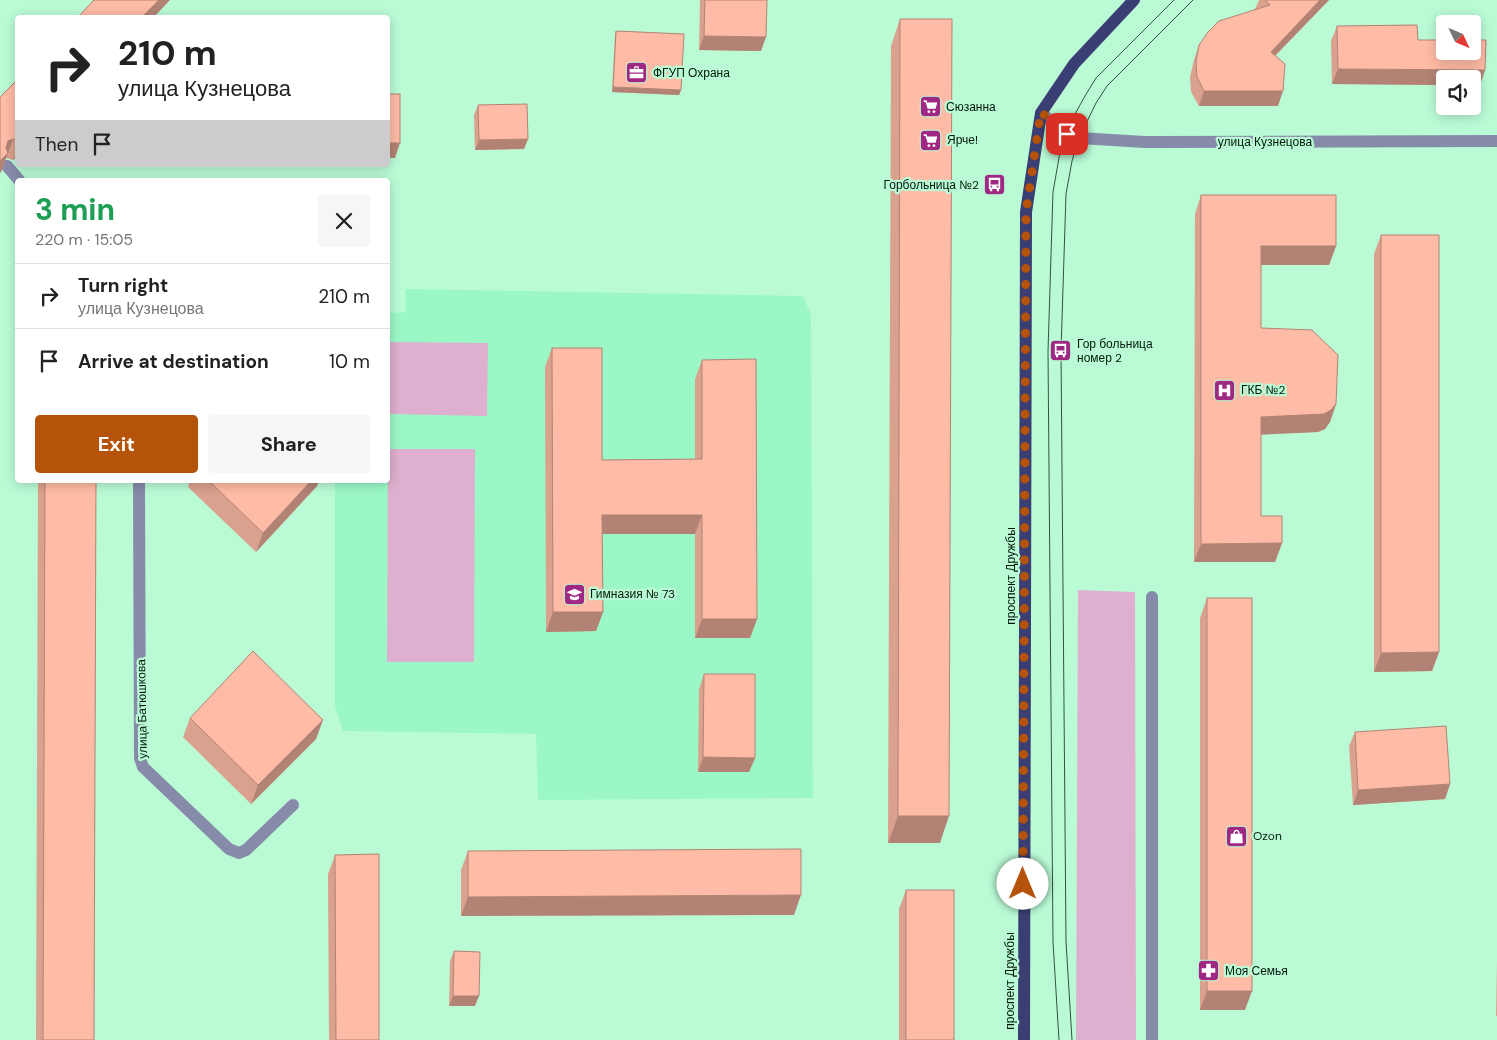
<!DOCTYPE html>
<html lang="en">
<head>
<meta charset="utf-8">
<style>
	body { margin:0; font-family:"DM Sans",sans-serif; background:#f6f6f6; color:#222; height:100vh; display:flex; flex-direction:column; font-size:19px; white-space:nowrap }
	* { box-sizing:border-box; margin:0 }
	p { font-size:16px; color:#767676 }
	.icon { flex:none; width:28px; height:28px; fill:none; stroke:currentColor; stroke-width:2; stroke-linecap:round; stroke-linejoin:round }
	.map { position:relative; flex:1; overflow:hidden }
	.drawer { position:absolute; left:15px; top:178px; width:375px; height:305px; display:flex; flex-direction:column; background:#fff; border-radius:5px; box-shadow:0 2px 12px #0003 }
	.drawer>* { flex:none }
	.guide { position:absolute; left:15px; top:15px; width:375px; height:152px; border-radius:5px; box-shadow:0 2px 12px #0003; background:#fff; color:#222; overflow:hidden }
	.needle { width:32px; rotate:134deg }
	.controls { position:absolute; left:1436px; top:15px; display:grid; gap:10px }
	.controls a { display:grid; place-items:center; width:45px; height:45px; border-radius:5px; background:#fff; box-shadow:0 2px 12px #0003; font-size:25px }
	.pin { position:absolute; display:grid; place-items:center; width:42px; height:42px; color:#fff; margin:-21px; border-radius:10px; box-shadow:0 2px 8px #0006 }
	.me { position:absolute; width:55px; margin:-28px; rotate:0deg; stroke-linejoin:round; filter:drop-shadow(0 0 4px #0008) }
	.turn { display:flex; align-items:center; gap:18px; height:105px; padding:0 20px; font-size:22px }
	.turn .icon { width:65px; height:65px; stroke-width:2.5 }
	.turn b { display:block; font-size:35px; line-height:42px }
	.then { display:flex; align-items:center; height:48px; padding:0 20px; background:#0003; gap:10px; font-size:19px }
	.round { display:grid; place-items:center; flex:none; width:52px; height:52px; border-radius:5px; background:#f6f6f6 }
	.overview { display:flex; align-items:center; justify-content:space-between; height:85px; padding:0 20px }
	h1 { font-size:30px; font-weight:700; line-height:38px; color:#1e9e55 }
	.action { display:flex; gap:10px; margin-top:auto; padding:10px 20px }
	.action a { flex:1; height:58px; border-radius:5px; background:#b45309; color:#fff; font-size:20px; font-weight:700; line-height:58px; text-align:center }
	.action a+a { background:#f6f6f6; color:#222 }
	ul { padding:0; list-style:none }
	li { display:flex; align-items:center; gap:15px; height:65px; padding:0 20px; border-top:1px solid #e0e0e0 }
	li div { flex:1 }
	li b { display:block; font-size:19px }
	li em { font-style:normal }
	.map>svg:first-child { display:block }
	.built { fill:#9bf8c6 }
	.green { fill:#deafce }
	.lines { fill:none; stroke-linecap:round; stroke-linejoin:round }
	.minor { stroke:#878baa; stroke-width:12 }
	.major { stroke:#3b3e73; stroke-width:12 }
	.tram { stroke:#315441; stroke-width:1 }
	.wall { fill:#daa18e }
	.shaded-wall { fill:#b28374 }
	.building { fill:#febba5; stroke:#b28374 }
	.route { stroke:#b45309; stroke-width:9; stroke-dasharray:0 16.2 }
	.labels { text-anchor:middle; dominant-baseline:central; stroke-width:4.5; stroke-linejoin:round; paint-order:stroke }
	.poi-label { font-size:12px; fill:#01190d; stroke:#bafbd6; text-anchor:start }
	.street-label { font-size:12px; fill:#01190d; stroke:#bafbd6 }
</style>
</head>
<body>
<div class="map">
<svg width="1497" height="1040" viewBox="0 0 1497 1040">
	<rect width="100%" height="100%" fill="#bafbd6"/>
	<polygon class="built" points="405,289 803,296 811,315 813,798 538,800 536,734 343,731 335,707 335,480 388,480 388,313 406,312"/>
	<g class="green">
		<polygon points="388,342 488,343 487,416 388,414"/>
		<polygon points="388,449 475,449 474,662 387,662"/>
		<polygon points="1078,590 1135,592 1136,1040 1076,1040"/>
	</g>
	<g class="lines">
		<g class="minor">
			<polyline points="1041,113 1067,134 1079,138 1145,142 1497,141"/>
			<polyline points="7,166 19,180"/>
			<polyline points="139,480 140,758 143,767 229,849 239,853 246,850 293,805"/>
			<polyline points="1152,1040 1152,597"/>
		</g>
		<polyline class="major" points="1024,1040 1026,212 1041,113 1074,64 1134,0"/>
		<g class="tram">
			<polyline points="1059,1040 1053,942 1048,351 1053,192 1060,152 1075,114 1085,96 1096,78 1174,0"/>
			<polyline points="1072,1040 1066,941 1061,351 1066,194 1072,161 1079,138 1096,103 1107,86 1193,0"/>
		</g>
	</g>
	<g class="wall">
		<polygon points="700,0 767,0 761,51 699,50"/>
		<polygon points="1259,0 1329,0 1275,56 1278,106 1199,106 1191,92 1190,77 1194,60 1199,45 1255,9"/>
		<polygon points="900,19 940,843 888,843 891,46"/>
		<polygon points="1417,25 1418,40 1445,40 1445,51 1472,51 1472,40 1486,40 1485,70 1480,85 1472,85 1472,79 1445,79 1445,85 1332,84 1331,41 1337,26"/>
		<polygon points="616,31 681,90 679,95 612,92 615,36"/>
		<polygon points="18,79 18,156 13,160 6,158 1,172"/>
		<polygon points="478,105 528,139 524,149 475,150 474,115"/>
		<polygon points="1201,195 1336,246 1329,265 1261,265 1261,328 1336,404 1330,422 1325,429 1318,432 1261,434 1261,516 1282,543 1275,562 1194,562 1195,214"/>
		<polygon points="1381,235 1439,652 1432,671 1374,672 1374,254"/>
		<polygon points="552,348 602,460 695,459 695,379 702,360 757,619 750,638 695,638 695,534 602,534 603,612 596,631 546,632 545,367"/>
		<polygon points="38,480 96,480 94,1040 36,1040"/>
		<polygon points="190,480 319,480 317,486 256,552 188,487"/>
		<polygon points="1207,598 1245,1010 1200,1010 1200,618"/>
		<polygon points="704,674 755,758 749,772 698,772 699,689"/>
		<polygon points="190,718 316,739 251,804 183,737"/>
		<polygon points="1355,732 1450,784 1445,799 1353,805 1349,746"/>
		<polygon points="468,851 794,915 461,916 461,870"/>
		<polygon points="335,855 379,1040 329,1040 328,874"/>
		<polygon points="906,890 954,1040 899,1040 899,909"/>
		<polygon points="454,951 475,1006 449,1006 450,961"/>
		<polygon points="1497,962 1497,1016 1496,1016 1497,963"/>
	</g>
	<g class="shaded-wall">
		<polygon points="159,0 170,0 153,18 141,18"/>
		<polygon points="1320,0 1329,0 1265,66 1271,52"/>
		<polygon points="704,36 766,37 761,51 699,50"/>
		<polygon points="1338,69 1485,70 1480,85 1472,85 1472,79 1445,79 1445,85 1332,84"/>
		<polygon points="613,87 681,90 679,95 612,92"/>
		<polygon points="1204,91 1283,91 1278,106 1199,106"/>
		<polygon points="13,139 1,172 0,173 0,161 8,141"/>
		<polygon points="528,139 524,149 475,150 479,140"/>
		<polygon points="388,143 400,143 395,158 388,158"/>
		<polygon points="18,148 18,156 13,160"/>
		<polygon points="1261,246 1336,246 1329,265 1254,265"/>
		<polygon points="1336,404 1330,422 1325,429 1318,432 1254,435 1261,417"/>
		<polygon points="312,480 319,480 317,486 256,552 263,533"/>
		<polygon points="602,515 702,515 695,534 595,534"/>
		<polygon points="1282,543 1275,562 1194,562 1201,544"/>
		<polygon points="553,612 603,612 596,631 546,632"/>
		<polygon points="702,619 757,619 750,638 695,638"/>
		<polygon points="1439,652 1432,671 1374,672 1381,653"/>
		<polygon points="323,720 316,739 251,804 258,785"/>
		<polygon points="703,757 755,758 749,772 698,772"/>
		<polygon points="1450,784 1445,799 1353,805 1358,790"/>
		<polygon points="898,816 949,816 940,843 888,843"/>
		<polygon points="801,895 794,915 461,916 468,897"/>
		<polygon points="1207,991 1252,991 1245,1010 1200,1010"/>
		<polygon points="453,996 479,996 475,1006 449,1006"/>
	</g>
	<g class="building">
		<polygon points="94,0 159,0 141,18 77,18"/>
		<polygon points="705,0 767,0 766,37 704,36"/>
		<polygon points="1265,0 1320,0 1271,52 1285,64 1283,91 1204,91 1197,77 1196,62 1199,45 1208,32 1219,21 1270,5"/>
		<polygon points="900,19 952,19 949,816 898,816"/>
		<polygon points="1417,25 1418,40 1445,40 1445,51 1472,51 1472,40 1486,40 1485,70 1338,69 1337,26"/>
		<polygon points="616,31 684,34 681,90 613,87"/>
		<polygon points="18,79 18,141 13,139 8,141 6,148 8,153 0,161 0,97"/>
		<rect x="388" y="94" width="12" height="49"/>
		<polygon points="527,104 528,139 479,140 478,105"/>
		<polygon points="1201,195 1336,195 1336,246 1261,246 1261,328 1312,330 1338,355 1336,404 1331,410 1324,414 1261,417 1261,516 1282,516 1282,543 1201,544"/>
		<polygon points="1381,235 1439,235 1439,652 1381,653"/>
		<polygon points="552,348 602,348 602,460 702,459 702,360 756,359 757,619 702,619 702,515 602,515 603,612 553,612"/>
		<polygon points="45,480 96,480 94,1040 43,1040"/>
		<polygon points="208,480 312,480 263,533"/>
		<rect x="1207" y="598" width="45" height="393"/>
		<polygon points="253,651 323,720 258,785 190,718"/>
		<polygon points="704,674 755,674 755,758 703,757"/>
		<polygon points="1446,726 1450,784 1358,790 1355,732"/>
		<polygon points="801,849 801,895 468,897 468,851"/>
		<polygon points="379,854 379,1040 336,1040 335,855"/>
		<rect x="906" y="890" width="48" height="150"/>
		<polygon points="454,951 480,952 479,996 453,996"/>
	</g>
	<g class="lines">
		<polyline class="route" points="1023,884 1026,212 1041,112 1067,134"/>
	</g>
	<defs>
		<symbol id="office-square" viewBox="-11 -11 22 22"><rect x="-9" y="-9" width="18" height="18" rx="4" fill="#9e2882" stroke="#bafbd6"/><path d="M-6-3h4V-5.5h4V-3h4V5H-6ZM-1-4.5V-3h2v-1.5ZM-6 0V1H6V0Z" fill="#fff"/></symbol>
		<symbol id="supermarket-square" viewBox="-11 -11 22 22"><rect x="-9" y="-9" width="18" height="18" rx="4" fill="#9e2882" stroke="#bafbd6"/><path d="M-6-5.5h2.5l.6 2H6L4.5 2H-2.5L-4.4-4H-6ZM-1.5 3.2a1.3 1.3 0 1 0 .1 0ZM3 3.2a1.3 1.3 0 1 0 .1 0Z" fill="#fff"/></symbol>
		<symbol id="bus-square" viewBox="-11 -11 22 22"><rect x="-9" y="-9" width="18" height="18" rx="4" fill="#9e2882" stroke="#bafbd6"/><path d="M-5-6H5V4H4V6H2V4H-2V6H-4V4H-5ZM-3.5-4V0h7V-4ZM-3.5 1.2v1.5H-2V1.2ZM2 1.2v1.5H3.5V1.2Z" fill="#fff"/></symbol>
		<symbol id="hospital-square" viewBox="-11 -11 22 22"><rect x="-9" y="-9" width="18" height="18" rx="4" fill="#9e2882" stroke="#bafbd6"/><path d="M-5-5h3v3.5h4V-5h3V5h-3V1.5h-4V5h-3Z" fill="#fff"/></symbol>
		<symbol id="school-square" viewBox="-11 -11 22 22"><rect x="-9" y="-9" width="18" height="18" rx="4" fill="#9e2882" stroke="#bafbd6"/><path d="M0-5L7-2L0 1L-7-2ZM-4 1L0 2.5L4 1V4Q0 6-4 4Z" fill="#fff"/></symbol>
		<symbol id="shop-square" viewBox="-11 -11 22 22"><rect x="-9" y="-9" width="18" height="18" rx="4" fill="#9e2882" stroke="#bafbd6"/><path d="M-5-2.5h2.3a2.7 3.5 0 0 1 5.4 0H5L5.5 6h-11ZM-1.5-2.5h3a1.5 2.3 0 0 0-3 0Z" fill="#fff"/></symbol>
		<symbol id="pharmacy-square" viewBox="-11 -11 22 22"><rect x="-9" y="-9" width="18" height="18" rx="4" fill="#9e2882" stroke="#bafbd6"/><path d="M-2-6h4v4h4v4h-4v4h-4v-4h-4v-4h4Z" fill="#fff"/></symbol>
	</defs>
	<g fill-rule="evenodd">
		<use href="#office-square" x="624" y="60" width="25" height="25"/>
		<use href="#supermarket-square" x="918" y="94" width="25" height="25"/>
		<use href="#supermarket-square" x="918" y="128" width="25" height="25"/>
		<use href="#bus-square" x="982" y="172" width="25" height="25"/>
		<use href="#bus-square" x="1048" y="338" width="25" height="25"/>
		<use href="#hospital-square" x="1212" y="378" width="25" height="25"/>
		<use href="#school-square" x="562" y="582" width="25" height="25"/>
		<use href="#shop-square" x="1224" y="824" width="25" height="25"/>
		<use href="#pharmacy-square" x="1196" y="958" width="25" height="25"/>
	</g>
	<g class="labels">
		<g class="poi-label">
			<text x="653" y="73">ФГУП Охрана</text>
			<text x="946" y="107">Сюзанна</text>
			<text x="947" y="140">Ярче!</text>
			<text x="979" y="185" text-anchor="end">Горбольница №2</text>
			<text x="1077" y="344">Гор больница<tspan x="1077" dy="14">номер 2</tspan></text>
			<text x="1241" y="390">ГКБ №2</text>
			<text x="590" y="594">Гимназия № 73</text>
			<text x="1253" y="836">Ozon</text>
			<text x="1225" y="971">Моя Семья</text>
		</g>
		<g class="street-label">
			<text x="1265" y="142">улица Кузнецова</text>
			<text transform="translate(1011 576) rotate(-90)">проспект Дружбы</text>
			<text transform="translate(142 709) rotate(-91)">улица Батюшкова</text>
			<text transform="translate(1010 981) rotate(-90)">проспект Дружбы</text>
		</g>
	</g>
</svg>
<div class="controls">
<a><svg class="needle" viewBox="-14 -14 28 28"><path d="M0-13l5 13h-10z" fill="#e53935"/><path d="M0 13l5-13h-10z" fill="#767676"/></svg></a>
<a><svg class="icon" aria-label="sound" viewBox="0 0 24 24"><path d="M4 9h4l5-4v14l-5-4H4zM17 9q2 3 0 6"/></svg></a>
</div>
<div class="pin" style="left:1067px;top:134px;background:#d93025"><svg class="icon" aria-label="arrive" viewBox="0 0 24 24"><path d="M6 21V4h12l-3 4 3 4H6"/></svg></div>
<svg class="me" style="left:1023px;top:884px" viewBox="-20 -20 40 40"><circle r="19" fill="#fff"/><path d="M0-13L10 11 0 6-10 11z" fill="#b45309"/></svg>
<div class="guide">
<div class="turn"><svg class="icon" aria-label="right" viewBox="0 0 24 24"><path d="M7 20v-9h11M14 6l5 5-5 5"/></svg><div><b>210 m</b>улица Кузнецова</div></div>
<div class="then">Then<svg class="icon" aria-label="arrive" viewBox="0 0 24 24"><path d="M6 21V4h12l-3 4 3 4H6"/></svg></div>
</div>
<section class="drawer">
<div class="overview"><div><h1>3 min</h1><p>220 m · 15:05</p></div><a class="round"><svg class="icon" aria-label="close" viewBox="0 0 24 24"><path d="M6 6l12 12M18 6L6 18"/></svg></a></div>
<ul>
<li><svg class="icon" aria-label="right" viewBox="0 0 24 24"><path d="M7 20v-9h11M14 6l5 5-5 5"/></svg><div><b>Turn right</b><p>улица Кузнецова</p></div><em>210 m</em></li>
<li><svg class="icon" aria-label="arrive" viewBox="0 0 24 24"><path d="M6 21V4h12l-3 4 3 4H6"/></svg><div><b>Arrive at destination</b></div><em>10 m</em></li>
</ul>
<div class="action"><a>Exit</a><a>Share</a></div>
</section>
</div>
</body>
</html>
